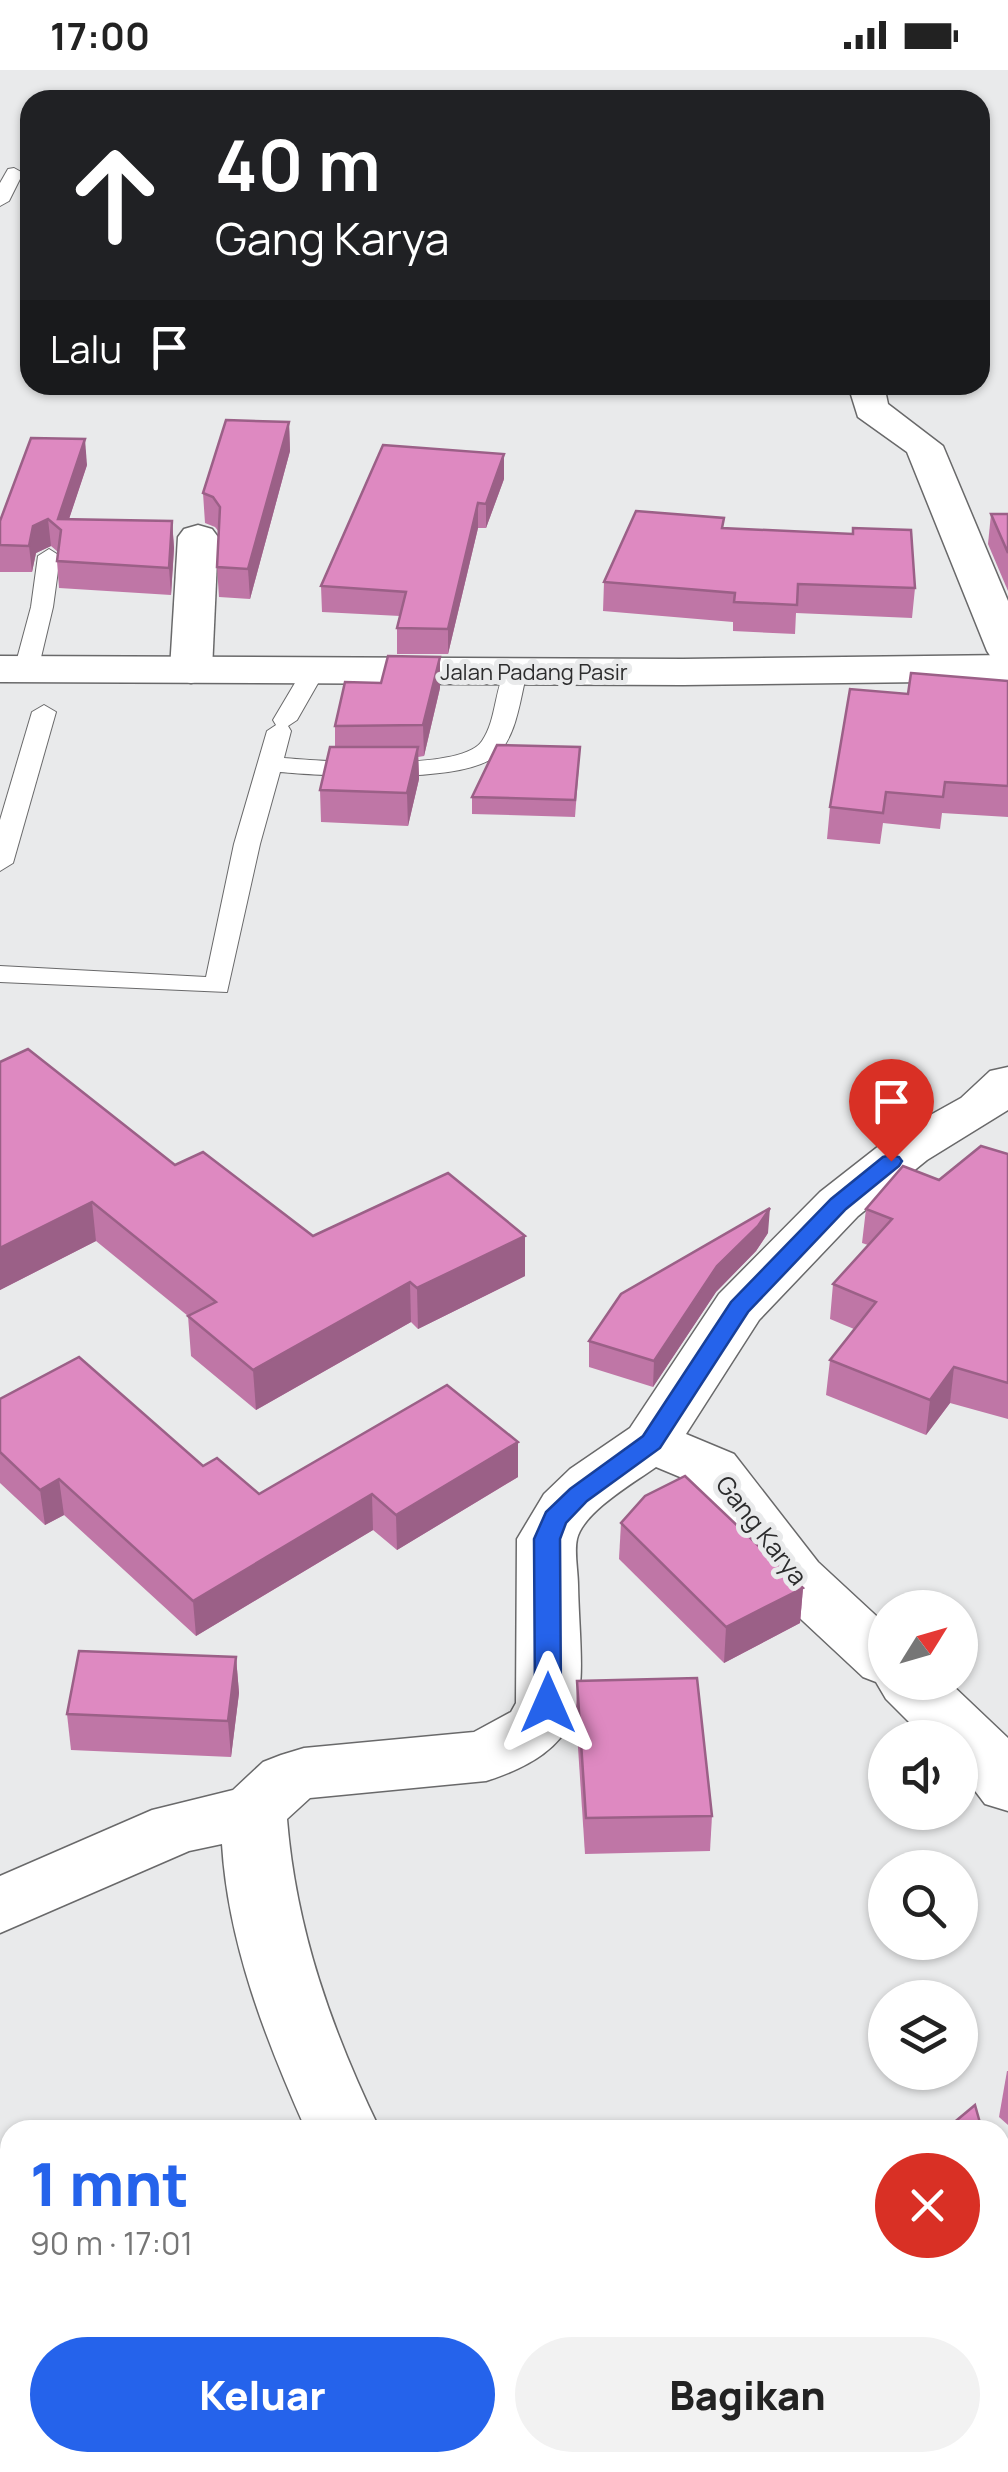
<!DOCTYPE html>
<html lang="id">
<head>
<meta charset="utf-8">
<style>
	body { margin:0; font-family:Manrope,sans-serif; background:#f2f2f2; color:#222; height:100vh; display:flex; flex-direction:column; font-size:38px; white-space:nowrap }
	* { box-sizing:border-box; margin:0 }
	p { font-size:32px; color:#767676 }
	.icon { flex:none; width:55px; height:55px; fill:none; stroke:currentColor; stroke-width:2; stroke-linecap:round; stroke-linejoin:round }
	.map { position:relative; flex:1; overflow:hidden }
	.panel { position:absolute; left:0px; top:2050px; width:1010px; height:352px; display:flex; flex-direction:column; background:#fff; border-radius:30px 30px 0 0; box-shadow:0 2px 8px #0004 }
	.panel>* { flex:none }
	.banner { position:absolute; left:20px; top:20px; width:970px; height:305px; border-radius:30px; box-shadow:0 2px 8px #0004; background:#202124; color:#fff; overflow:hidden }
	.needle { width:65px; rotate:53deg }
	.buttons { position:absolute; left:868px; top:1520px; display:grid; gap:20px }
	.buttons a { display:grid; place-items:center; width:110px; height:110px; border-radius:50%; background:#fff; box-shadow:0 2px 8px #0004; font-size:50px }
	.pin { position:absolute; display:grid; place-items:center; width:85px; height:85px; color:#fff; margin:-102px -42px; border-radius:50% 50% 50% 0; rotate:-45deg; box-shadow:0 0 10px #0007 }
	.pin .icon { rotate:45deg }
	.me { position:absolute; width:110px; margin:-55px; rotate:0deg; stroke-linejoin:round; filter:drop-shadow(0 0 8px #0008) }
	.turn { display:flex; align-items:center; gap:35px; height:210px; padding:0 30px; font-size:45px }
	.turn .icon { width:130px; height:130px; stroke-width:2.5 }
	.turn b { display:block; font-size:70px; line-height:85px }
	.then { display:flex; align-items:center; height:95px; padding:0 30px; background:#0003; gap:20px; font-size:38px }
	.round { display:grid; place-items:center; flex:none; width:105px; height:105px; border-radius:52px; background:#f2f2f2 }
	.headline { display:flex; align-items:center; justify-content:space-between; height:170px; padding:0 30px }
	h1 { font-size:60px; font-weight:800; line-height:75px; color:#2563eb }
	.primary-button { display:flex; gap:20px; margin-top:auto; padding:20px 30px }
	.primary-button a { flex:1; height:115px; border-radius:60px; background:#2563eb; color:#fff; font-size:40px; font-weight:800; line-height:115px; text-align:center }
	.primary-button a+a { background:#f2f2f2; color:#222 }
	.status { display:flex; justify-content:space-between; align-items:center; height:70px; padding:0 50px; background:#fff; direction:ltr }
	.status svg { height:28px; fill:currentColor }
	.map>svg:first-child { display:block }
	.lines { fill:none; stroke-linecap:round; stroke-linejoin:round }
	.lane-casing { stroke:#69696a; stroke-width:2 }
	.street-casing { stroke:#69696a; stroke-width:3 }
	.highway-casing { stroke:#69696a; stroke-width:3 }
	.lane { fill:#fff; fill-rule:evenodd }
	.street { fill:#fff; fill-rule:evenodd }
	.highway { fill:#fff; fill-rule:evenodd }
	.wall { fill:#bf76a6 }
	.shaded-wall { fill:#9b6087 }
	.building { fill:#de89c1; stroke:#9b6087; stroke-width:2.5 }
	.route { fill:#2563eb; stroke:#184099; stroke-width:2.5 }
	.labels { text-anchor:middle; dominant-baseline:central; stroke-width:10; stroke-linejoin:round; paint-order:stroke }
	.far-street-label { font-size:22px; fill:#2c2c2d; stroke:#e9eaeb }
	.street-label { font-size:25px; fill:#2c2c2d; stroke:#e9eaeb }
</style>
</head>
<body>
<div class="status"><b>17:00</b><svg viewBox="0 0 49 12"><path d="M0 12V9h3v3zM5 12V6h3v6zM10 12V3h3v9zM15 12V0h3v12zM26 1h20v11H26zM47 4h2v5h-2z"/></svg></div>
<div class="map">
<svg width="1008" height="2402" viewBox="0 0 1008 2402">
	<rect width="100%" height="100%" fill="#e9eaeb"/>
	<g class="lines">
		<defs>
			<g id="lane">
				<polygon points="14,98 23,103 9,131 0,136 0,113 8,99"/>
				<polygon points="49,479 60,486 53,537 38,600 26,607 14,600 31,537 38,486"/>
				<path d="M313 594 325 601 297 650 288 656 291 661 284 688C320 691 462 702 482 671 497 649 494 619 507 597H523L527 602C520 628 517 669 494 687 459 714 325 706 280 702L260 774 227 922 0 912V896L206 907 234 774 267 661 276 655 273 650 305 596Z"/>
				<polygon points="44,635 56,642 13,793 0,801 0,750 32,642"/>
				<polygon points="0,2152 10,2156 10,2195 0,2191"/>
			</g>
			<g id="street">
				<polygon points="848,315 884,315 888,334 943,376 1008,531 1008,594 993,590 987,581 907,382 858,347"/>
				<polygon points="198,455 212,459 218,467 212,600 206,609 191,613 176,609 170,600 178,467 184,459"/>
				<path d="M1008 997V1040L927 1090 858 1146 759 1250 686 1364 734 1384 818 1492 885 1554V1612H949L1008 1668V1741L985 1734 960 1701V1668H925L886 1629 876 1612 863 1607 774 1524 692 1412 656 1397C635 1412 583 1442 577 1469 574 1482 578 1501 578 1515 580 1615 602 1674 486 1711L310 1728 287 1749C296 1860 332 1961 380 2060H306C266 1970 228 1874 222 1774L189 1781 0 1863V1806L152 1740 233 1720 263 1692 281 1685 304 1678 474 1662 511 1642 516 1633 517 1469 544 1424 570 1399 630 1358 719 1224 820 1122 889 1068 961 1028 990 1001Z"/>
				<polygon points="482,2392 563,2392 567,2402 486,2402"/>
			</g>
			<polygon id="highway" points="1008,585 1008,611 683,615 0,612 0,586 683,589"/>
		</defs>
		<use href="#lane" class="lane-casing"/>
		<use href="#street" class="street-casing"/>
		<use href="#highway" class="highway-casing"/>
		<use href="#lane" class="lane"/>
		<use href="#street" class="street"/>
		<use href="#highway" class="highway"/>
	</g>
	<g class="wall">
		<polygon points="289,352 290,381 250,529 219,527 217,497 219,462 215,457 205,453 203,423"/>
		<polygon points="87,395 69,449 172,451 174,478 171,525 59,518 57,491 58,482 51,476 36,483 32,502 0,502 0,451"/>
		<polygon points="504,409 486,458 478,458 448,584 397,584 397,558 400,546 322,542 321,516"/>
		<polygon points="991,444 1008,444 1008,521 988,474"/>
		<polygon points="724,458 915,518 912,548 796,543 795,564 733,561 733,552 603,541 604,512"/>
		<polygon points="1008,611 1008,747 942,743 940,759 883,753 880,774 827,769 830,737 908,624"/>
		<polygon points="440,618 424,686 418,687 419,709 408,756 321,752 320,720 335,677 335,656"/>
		<polygon points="579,694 575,747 472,744 472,727"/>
		<polygon points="0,992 175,1095 313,1166 525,1206 418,1259 411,1252 256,1340 191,1286 188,1246 96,1171 0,1220"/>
		<polygon points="1008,1084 1008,1349 950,1333 926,1365 826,1325 830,1290 854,1259 830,1249 833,1214 868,1175 862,1173 866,1139"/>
		<polygon points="768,1163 756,1181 716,1222 653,1317 589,1297 589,1271"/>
		<polygon points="0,1329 203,1396 259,1424 518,1407 397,1480 373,1460 196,1566 64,1445 45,1455 0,1413"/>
		<polygon points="621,1453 803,1518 800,1553 724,1593 619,1489"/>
		<polygon points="236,1587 239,1623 231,1687 71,1680 67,1644"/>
		<polygon points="577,1611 712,1746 710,1781 585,1784 576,1647"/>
		<polygon points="1007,2001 1008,2001 1008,2055 999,2047"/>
		<polygon points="1000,2130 1008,2160 1008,2232 1000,2233"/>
	</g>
	<g class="shaded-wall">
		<polygon points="289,352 290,381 250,529 248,499"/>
		<polygon points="85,369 87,395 62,470 58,449"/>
		<polygon points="504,384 504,409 486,458 486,434"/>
		<polygon points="478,433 478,458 448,584 448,559"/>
		<polygon points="48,449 51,476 36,483 32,502 29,476 33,456"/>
		<polygon points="172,451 174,478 171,525 169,498"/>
		<polygon points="440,587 440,618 424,686 423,655"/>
		<polygon points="418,677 419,709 408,756 407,723"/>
		<polygon points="92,1132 96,1171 0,1220 0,1178"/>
		<polygon points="770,1138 768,1163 756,1181 716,1222 653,1317 654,1291 717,1196"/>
		<polygon points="525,1166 525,1206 418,1259 417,1218"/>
		<polygon points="410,1212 411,1252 256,1340 253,1300"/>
		<polygon points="954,1297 950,1333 926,1365 930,1330"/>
		<polygon points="518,1372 518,1407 397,1480 396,1445"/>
		<polygon points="59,1409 64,1445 45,1455 40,1420"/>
		<polygon points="372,1424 373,1460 196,1566 193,1531"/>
		<polygon points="803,1518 800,1553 724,1593 726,1557"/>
		<polygon points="236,1587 239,1623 231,1687 228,1651"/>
	</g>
	<g class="building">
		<polygon points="226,350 289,352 248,499 217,497 220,437 213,427 203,423"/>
		<polygon points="31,368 85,369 58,449 172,451 169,498 57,491 61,460 48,449 33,456 29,476 0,475 0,451"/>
		<polygon points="383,375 504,384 486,434 478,433 448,559 397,558 406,522 321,516"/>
		<polygon points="636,441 724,448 722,458 853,464 853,458 911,460 915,518 798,514 797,535 734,532 735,523 604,512"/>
		<polygon points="991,444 1008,444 1008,483"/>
		<polygon points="388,586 440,587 423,655 335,656 345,612 381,613"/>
		<polygon points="911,603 1008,611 1008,716 945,712 943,727 886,722 883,743 830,737 850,619 908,624"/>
		<polygon points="497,675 580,677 575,730 472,727"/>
		<polygon points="330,677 418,677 407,723 320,720"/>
		<polygon points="28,979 175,1095 203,1082 313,1166 448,1103 525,1166 417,1218 410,1212 253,1300 188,1246 216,1232 92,1132 0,1178 0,992"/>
		<polygon points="981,1076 1008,1084 1008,1313 954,1297 930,1330 830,1290 876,1232 833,1214 892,1149 866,1139 903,1096 939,1110"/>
		<polygon points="770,1138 758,1156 717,1196 654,1291 589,1271 621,1224"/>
		<polygon points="79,1287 203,1396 217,1388 259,1424 447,1315 518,1372 396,1445 372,1424 193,1531 59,1409 40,1420 0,1382 0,1329"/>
		<polygon points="685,1406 803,1518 726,1557 621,1453 645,1426"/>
		<polygon points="79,1581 236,1587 228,1651 67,1644"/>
		<polygon points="697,1608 712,1746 586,1748 577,1611"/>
		<polygon points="975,2035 982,2060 892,2060 951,2055"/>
		<polygon points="1000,2130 1008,2160 1008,2198 1000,2199"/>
	</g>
	<polygon class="route" points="891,1085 899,1087 902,1091 899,1096 846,1139 748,1242 660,1378 587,1431 566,1453 560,1469 561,1633 557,1640 538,1640 535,1633 534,1469 546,1442 570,1419 643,1366 731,1232 831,1129 883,1087"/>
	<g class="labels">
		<g class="far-street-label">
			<text x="534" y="602">Jalan Padang Pasir</text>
		</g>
		<g class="street-label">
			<text transform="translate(762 1460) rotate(52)">Gang Karya</text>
		</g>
	</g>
</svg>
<div class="buttons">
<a><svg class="needle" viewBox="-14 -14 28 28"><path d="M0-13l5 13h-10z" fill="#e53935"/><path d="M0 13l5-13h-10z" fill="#767676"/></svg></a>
<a><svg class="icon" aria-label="sound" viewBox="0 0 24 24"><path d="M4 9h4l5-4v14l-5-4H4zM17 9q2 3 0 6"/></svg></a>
<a><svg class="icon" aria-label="search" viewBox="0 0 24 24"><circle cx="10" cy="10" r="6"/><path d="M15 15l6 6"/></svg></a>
<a><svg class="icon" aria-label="layers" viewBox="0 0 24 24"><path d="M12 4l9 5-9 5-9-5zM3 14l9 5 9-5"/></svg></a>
</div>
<div class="pin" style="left:891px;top:1091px;background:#d93025"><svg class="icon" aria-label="arrive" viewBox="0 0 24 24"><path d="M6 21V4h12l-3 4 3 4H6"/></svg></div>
<svg class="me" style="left:548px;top:1633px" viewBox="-20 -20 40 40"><path d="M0-17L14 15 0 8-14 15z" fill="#2563eb" stroke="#fff" stroke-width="4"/></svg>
<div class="banner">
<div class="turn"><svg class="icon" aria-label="ahead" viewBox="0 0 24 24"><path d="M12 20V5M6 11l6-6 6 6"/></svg><div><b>40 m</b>Gang Karya</div></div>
<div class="then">Lalu<svg class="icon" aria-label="arrive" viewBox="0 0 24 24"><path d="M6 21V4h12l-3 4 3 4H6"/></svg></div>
</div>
<section class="panel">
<div class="headline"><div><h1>1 mnt</h1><p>90 m · 17:01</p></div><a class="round" style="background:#d93025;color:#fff"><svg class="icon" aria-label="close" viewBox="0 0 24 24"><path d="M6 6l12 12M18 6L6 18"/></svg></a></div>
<div class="primary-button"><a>Keluar</a><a>Bagikan</a></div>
</section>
</div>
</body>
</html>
